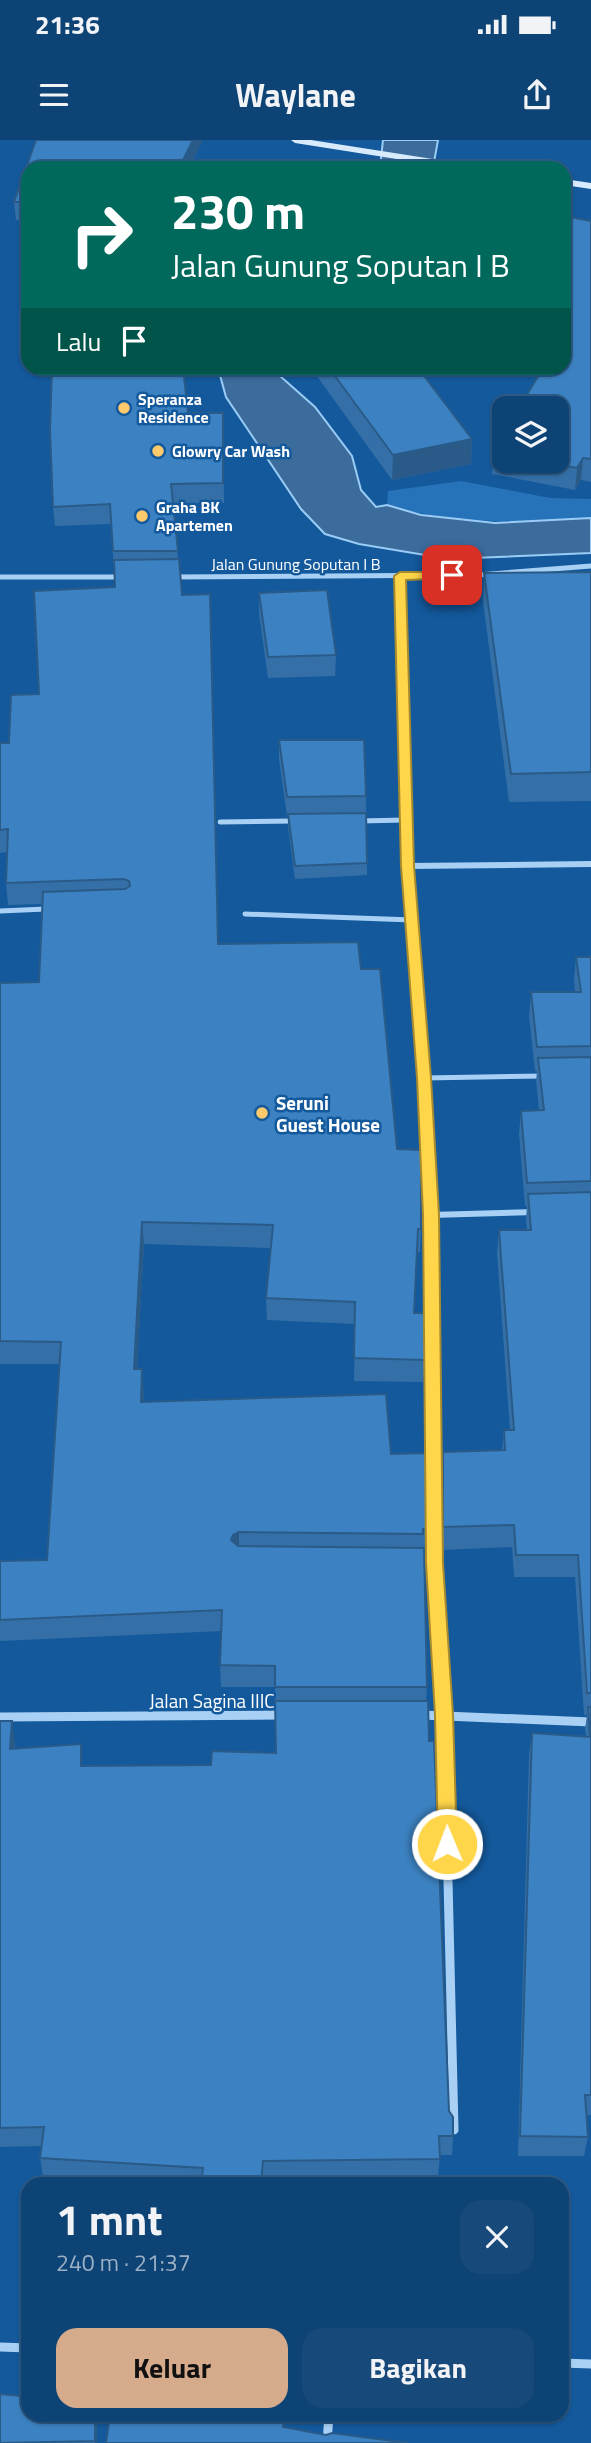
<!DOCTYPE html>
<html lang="id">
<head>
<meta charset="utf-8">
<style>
	body { margin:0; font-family:"Titillium Web",sans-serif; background:#174a7a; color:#f1f3f6; height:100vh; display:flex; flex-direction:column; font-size:26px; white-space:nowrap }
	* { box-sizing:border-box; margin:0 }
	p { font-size:23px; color:#9bb0c5 }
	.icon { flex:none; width:38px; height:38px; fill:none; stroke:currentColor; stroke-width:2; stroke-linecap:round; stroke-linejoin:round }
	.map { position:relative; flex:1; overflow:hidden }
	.panel { position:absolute; left:21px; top:2037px; width:548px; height:245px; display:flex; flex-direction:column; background:#0e4375; border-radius:21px; box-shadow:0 2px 5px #0004,0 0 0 2px #2e5c87 }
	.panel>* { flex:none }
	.guide { position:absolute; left:21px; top:21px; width:550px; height:214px; border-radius:21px; box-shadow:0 2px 5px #0004,0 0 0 2px #2e5c87; background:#00695c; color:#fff; overflow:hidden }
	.buttons { position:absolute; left:492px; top:256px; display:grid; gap:14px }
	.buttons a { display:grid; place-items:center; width:77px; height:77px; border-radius:14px; background:#0e4375; box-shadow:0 2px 5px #0004,0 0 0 2px #2e5c87; font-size:35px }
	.pin { position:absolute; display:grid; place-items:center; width:60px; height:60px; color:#fff; margin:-30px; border-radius:14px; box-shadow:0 4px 10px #0006 }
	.me { position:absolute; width:77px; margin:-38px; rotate:359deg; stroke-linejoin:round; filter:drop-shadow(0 0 5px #0008) }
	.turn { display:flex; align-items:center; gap:24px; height:147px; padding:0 35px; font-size:32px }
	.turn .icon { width:91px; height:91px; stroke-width:2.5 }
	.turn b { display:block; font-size:49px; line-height:60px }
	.then { display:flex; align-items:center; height:66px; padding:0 35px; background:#0003; gap:14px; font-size:26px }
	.round { display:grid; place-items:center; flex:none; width:74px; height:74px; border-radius:21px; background:#174a7a }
	.headline { display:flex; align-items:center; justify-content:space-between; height:119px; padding:0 35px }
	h1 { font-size:42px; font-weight:700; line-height:52px }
	.primary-button { display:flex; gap:14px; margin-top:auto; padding:14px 35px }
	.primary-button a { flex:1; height:80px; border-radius:21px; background:#d6ab8b; color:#111; font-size:28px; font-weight:700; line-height:80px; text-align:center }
	.primary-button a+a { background:#174a7a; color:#f1f3f6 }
	.status { display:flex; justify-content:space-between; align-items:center; height:49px; padding:0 35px; background:#0e4375; direction:ltr }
	.status svg { height:19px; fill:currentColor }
	header { display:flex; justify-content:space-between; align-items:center; height:91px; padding:0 35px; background:#0e4375; font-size:32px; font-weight:700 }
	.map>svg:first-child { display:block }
	.green { fill:#2673ba }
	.water { fill:#3b6c9c; stroke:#9accf6; stroke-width:2 }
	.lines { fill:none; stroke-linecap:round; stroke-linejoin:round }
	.service { stroke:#a8d0f4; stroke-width:5 }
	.minor-far2 { stroke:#a8d0f4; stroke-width:5 }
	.minor-far1 { stroke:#a8d0f4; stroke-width:6 }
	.minor { stroke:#a8d0f4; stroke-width:9 }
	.secondary { fill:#d8ebfd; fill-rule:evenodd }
	.wall { fill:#3470a7 }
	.shaded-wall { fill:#2a5b88 }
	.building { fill:#3c82c2; stroke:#2a5b88; stroke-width:2 }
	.route { fill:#ffd54a; stroke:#a68a30; stroke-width:2 }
	.poi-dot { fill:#ffca6b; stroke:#13599c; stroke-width:2.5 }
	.labels { text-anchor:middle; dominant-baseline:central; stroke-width:5; stroke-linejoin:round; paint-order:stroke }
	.far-poi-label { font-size:16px; font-weight:bold; fill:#fff; stroke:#13599c; text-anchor:start }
	.far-street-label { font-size:16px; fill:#fff; stroke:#13599c }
	.poi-label { font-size:19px; font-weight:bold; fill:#fff; stroke:#13599c; text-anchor:start }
	.street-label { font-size:19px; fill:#fff; stroke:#13599c }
</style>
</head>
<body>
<div class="status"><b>21:36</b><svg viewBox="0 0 49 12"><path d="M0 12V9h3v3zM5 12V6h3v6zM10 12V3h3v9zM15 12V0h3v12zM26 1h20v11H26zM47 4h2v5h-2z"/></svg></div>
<header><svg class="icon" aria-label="menu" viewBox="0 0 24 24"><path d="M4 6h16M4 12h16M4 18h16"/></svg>Waylane<svg class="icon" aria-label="share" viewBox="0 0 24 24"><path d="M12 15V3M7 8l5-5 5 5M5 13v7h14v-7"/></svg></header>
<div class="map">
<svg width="591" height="2303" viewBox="0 0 591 2303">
	<rect width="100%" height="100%" fill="#13599c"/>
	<path class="green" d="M461 341 550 358 591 359V378C521 383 455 385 387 365L388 351Z"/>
	<g class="water">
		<polygon points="383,0 438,0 433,28 380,28"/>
		<polygon points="218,228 271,228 315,267 352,316 361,350 376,367 387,365 421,375 495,383 591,378 591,413 449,419 359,404 325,394 301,369 226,257"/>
	</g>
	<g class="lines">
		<g class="service">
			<polyline points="360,681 405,680"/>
			<polyline points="220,682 294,681"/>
			<polyline points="0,771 46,769"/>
			<polyline points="245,774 412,780"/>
			<polyline points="424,938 543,936"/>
		</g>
		<g class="minor-far2">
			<polyline points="400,436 403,577"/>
			<polyline points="0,437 122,437"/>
			<polyline points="172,437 478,435 591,426"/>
		</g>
		<g class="minor-far1">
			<polyline points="403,575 407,726 424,938 431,1075 434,1327"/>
			<polyline points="407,726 591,724"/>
			<polyline points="431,1075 535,1072"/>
		</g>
		<g class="minor">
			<polyline points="434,1325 435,1423 444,1575 454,1990"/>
			<polyline points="421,1575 591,1582"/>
			<polyline points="0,1577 283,1575"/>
			<polyline points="0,2207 28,2208"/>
			<polyline points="562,2223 591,2224"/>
			<polyline points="327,2303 329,2275"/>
		</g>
		<g class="secondary">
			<polygon points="291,0 311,0 471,25 475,28 454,28 295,3"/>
			<polygon points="564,39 591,43 591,49 564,45"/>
		</g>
	</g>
	<g class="wall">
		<polygon points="36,0 203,0 189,28 28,28 28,81 16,80 14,62"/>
		<polygon points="591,81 591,342 581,340 575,350 492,334 494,312 504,294 504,320 556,320 564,228"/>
		<polygon points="311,228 418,228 472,299 471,324 392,340"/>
		<polygon points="188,273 223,273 224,363 173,363 178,419 218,804 361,829 397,1009 421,1089 420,1112 417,1112 414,1173 425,1220 423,1242 354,1241 355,1184 267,1180 266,1158 271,1108 144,1104 137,1229 144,1252 143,1262 391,1314 429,1388 428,1410 424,1410 427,1547 426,1561 449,1971 453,1996 452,2015 440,2015 438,2037 263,2040 263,2044 155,2044 43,2037 40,2018 42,2006 0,2007 0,1581 15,1602 14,1609 83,1626 211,1625 276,1613 275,1547 221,1547 220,1525 222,1491 0,1501 0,1421 47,1420 60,1224 0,1224 0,843 39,842 42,764 8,765 6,743 7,712 0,713 0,603 9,603 39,554 115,447 111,384 55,386 53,367"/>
		<polygon points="591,432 591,661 509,662 483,461 484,433"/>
		<polygon points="259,453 336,515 335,536 268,538 259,474"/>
		<polygon points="279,600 366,656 367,735 295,739 288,687 288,676 287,676 279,619"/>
		<polygon points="576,817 591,817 591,1975 586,1975 588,1997 584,2016 518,2016 529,1614 532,1593 586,1596 585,1589 587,1575 584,1575 575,1437 514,1437 512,1407 442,1410 441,1335 443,1312 502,1310 504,1290 510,1290 497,1113 499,1090 527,1090 526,1078 527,1066 525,1066 519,994 521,971 539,970 536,941 537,931 535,931 529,876 531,852 575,852 574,841"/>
		<polygon points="20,2256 97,2275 97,2303 0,2303"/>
	</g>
	<g class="shaded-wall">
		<polygon points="193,0 203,0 189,28 179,28"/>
		<polygon points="472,299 471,324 392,340 393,315"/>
		<polygon points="583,318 581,340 575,350 577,328"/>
		<polygon points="142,1082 144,1104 136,1252 134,1229"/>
		<polygon points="142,1229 144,1252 142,1284 141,1262"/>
		<polygon points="239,1392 239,1414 231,1400 233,1395"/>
		<polygon points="12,1581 15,1602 13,1630 10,1609"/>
		<rect x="95" y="2275" width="2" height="28"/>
	</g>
	<g class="building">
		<polygon points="36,0 193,0 179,28 28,28 28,62 14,62"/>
		<polygon points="564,76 591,81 591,319 583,318 577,328 536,320 556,320 556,268 519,268 543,228 564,228"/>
		<polygon points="52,228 183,228 188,273 223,273 223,343 171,344 178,411 113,411 110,364 53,367 50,290"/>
		<polygon points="329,228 418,228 472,299 393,315"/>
		<polygon points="504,294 504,314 494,312"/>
		<polygon points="179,419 182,455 210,454 218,804 358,802 361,829 380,829 397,1009 421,1010 421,1089 418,1089 414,1173 424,1173 425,1220 354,1218 355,1162 266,1158 273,1085 142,1082 134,1229 142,1229 141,1262 386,1254 391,1314 428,1313 429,1388 423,1389 423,1394 239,1392 233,1395 231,1400 238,1406 424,1408 427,1547 275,1547 275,1526 220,1525 222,1470 0,1480 0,1421 47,1420 61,1202 0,1201 0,843 39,842 43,752 125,749 130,746 129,741 124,739 6,743 8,689 0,690 0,603 9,603 11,555 39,554 34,451 115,447 114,420"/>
		<polygon points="591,432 591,632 511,634 484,433"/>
		<polygon points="327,450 336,515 268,517 259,453"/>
		<polygon points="279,600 364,600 366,656 287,657"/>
		<polygon points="366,673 367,723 295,726 288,674"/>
		<polygon points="576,817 591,817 591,906 537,907 531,852 581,852"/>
		<polygon points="591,917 591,1041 527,1043 521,971 544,970 538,918"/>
		<polygon points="591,1052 591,1553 587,1553 578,1415 516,1415 514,1385 443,1387 443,1312 505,1310 504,1290 514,1290 499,1090 531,1090 528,1054"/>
		<polygon points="275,1561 428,1561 429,1601 434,1601 449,1971 453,1977 453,1996 439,1996 440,2019 263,2021 261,2044 201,2044 203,2028 40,2018 44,1987 0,1988 0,1581 12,1581 10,1609 81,1604 81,1626 211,1625 212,1611 276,1613"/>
		<polygon points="588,1567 591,1567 591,1955 585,1955 588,1997 520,1996 532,1593 590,1597"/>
		<polygon points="21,2239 28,2239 28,2275 95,2275 95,2301 0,2303 0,2254 20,2256"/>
		<polygon points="110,2275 284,2275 283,2287 326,2295 332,2293 408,2303 106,2303"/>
	</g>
	<polygon class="route" points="452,432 458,435 456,438 406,440 414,726 431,938 439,1075 443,1423 453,1575 457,1704 454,1710 447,1713 441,1710 438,1704 435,1575 426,1423 423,1075 417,938 401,726 394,436 400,432"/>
	<g class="poi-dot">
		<circle cx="124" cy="268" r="7"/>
		<circle cx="158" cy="311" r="7"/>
		<circle cx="142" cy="376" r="7"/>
		<circle cx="262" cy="973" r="7"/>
	</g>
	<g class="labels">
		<g class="far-poi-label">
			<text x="138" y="259">Speranza<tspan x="138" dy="18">Residence</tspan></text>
			<text x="172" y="311">Glowry Car Wash</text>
			<text x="156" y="367">Graha BK<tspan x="156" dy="18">Apartemen</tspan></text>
		</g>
		<g class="far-street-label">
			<text x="296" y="424">Jalan Gunung Soputan I B</text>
		</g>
		<g class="poi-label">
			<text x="276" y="962">Seruni<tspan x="276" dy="22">Guest House</tspan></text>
		</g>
		<g class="street-label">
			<text x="212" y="1560">Jalan Sagina IIIC</text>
		</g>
	</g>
</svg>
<div class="buttons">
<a><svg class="icon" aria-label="layers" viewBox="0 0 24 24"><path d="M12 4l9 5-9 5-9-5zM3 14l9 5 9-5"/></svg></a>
</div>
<div class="pin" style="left:452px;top:435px;background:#d93025"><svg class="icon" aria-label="arrive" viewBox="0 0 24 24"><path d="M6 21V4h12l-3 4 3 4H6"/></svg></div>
<svg class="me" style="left:447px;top:1704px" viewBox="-20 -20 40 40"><circle r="17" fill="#ffd54a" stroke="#fff" stroke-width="3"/><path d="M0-11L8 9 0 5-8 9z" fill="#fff"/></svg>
<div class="guide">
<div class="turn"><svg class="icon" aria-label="right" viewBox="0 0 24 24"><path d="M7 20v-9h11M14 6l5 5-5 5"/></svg><div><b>230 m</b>Jalan Gunung Soputan I B</div></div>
<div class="then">Lalu<svg class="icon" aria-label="arrive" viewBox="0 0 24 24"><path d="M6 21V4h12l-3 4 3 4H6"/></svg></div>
</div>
<section class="panel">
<div class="headline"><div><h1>1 mnt</h1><p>240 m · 21:37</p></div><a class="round"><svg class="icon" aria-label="close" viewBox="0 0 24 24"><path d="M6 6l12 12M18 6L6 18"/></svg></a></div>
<div class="primary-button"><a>Keluar</a><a>Bagikan</a></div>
</section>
</div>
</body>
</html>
